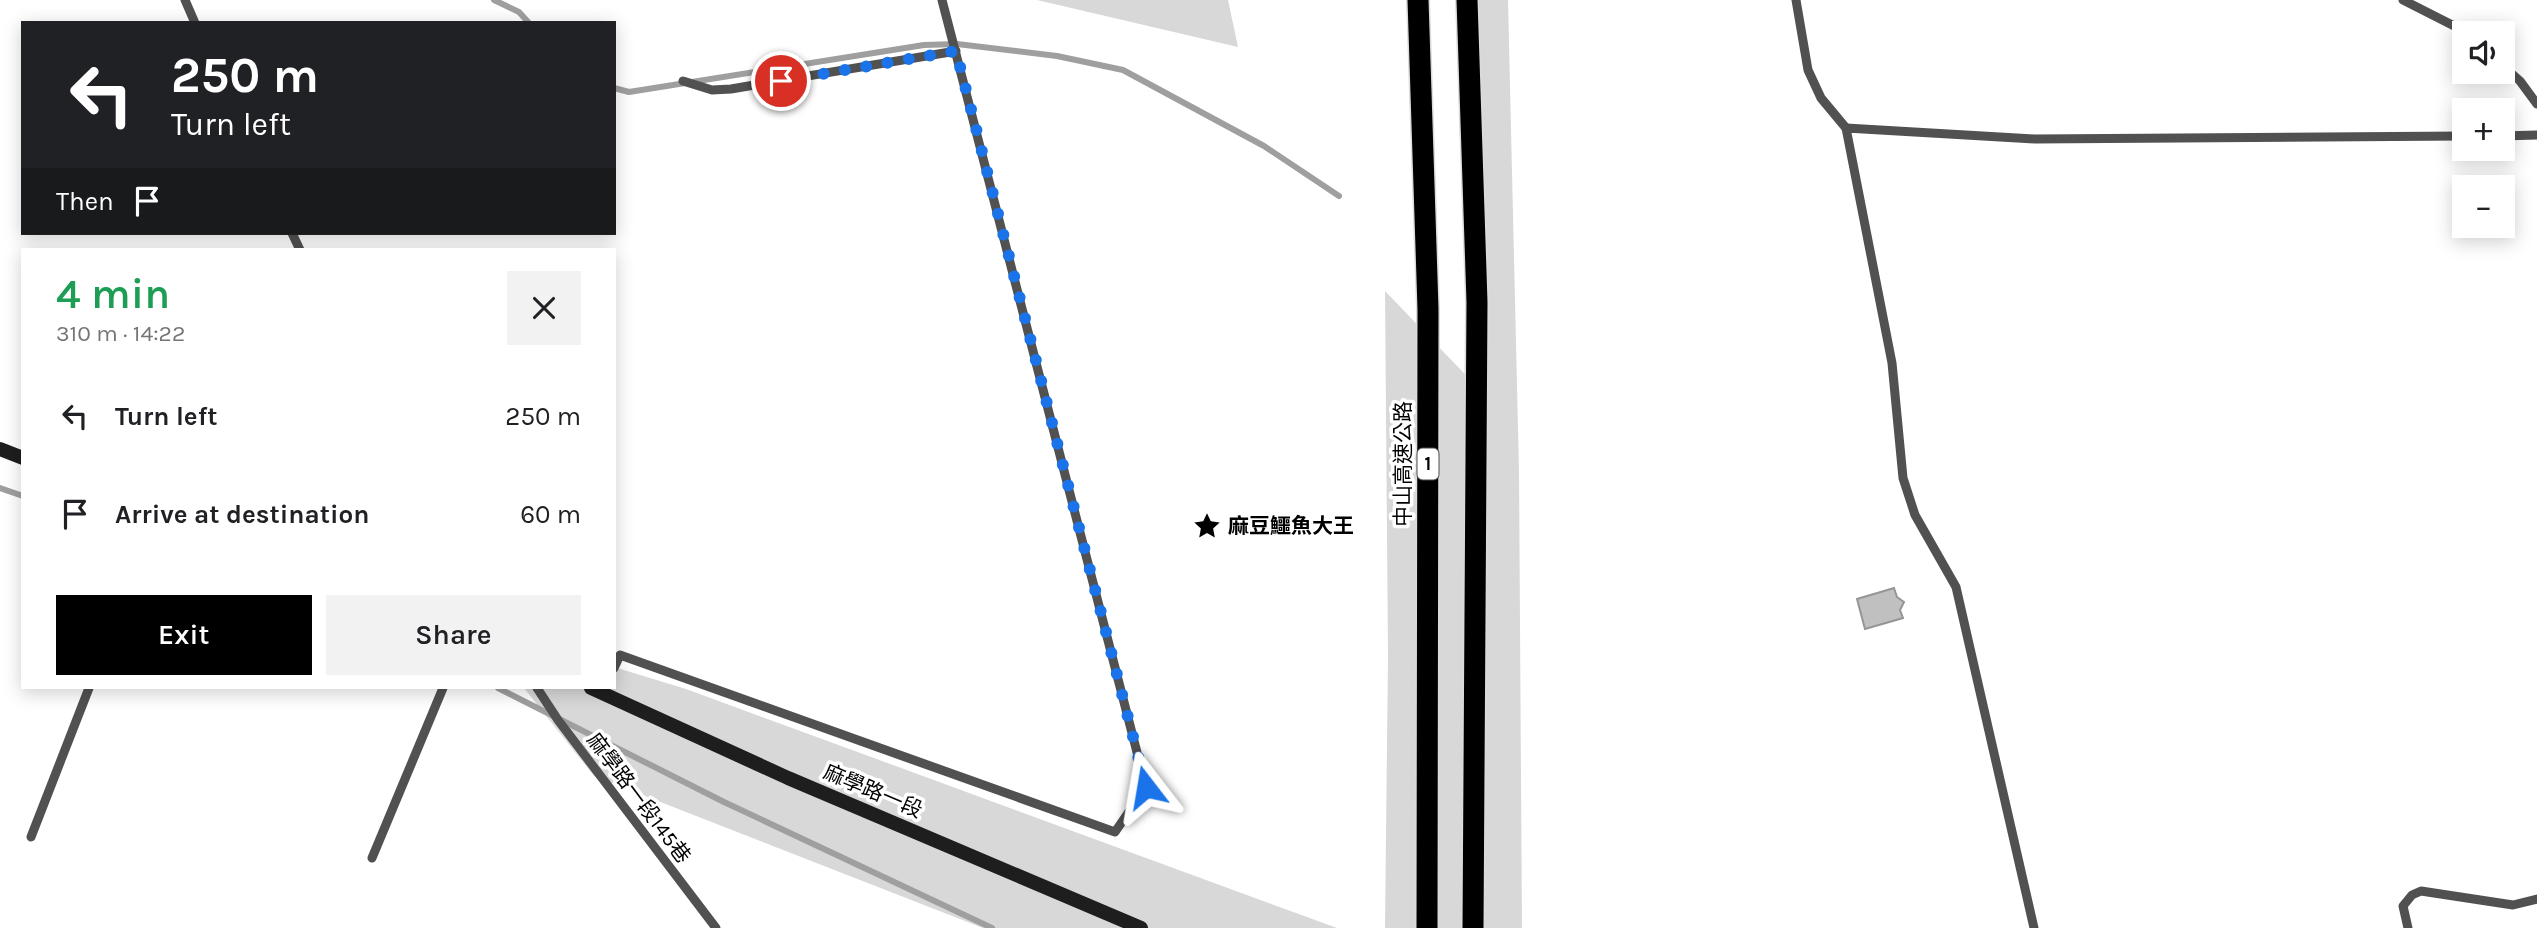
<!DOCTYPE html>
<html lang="en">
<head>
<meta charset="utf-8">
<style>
	body { margin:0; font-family:Karla,"Noto Sans TC",sans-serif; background:#f2f2f2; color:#202124; height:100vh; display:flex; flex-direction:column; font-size:26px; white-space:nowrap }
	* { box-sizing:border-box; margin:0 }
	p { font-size:23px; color:#757577 }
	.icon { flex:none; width:38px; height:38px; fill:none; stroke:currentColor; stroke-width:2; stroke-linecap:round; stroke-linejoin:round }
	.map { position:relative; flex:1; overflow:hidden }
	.sheet { position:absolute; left:21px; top:248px; width:595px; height:441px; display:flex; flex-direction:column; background:#fff; border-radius:0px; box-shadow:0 4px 18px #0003 }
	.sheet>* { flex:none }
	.hud { position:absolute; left:21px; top:21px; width:595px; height:214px; border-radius:0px; box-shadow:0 4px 18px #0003; background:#202124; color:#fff; overflow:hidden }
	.controls { position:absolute; left:2452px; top:21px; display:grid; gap:14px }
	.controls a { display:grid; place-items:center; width:63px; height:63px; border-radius:0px; background:#fff; box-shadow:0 4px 18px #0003; font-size:35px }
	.pin { position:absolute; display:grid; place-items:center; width:60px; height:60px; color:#fff; margin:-30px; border:4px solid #fff; border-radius:50%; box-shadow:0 2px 7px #0007 }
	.me { position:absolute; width:77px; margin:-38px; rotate:346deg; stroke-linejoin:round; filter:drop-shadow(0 0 5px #0008) }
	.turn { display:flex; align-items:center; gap:24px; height:147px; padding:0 35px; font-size:32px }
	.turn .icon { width:91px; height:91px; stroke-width:2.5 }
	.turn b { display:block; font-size:49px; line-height:60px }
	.then { display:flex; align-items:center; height:66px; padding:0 35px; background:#0003; gap:14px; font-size:26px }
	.round { display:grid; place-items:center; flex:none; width:74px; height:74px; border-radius:0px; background:#f2f2f2 }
	.head { display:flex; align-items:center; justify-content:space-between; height:119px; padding:0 35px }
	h1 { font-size:42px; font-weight:600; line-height:52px; color:#1e9e55 }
	.button { display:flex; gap:14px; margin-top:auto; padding:14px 35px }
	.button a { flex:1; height:80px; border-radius:0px; background:#000; color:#fff; font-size:28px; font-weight:600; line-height:80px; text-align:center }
	.button a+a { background:#f2f2f2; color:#202124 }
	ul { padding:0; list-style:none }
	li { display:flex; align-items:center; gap:21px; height:98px; padding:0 35px }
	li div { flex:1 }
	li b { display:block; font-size:26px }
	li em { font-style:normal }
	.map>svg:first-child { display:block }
	.green { fill:#d8d8d8 }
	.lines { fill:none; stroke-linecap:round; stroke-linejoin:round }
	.stream { stroke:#9f9f9f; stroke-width:6 }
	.building { fill:#c0c0c0; stroke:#959595; stroke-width:2 }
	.motorway-casing { stroke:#dbdbdb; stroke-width:24 }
	.service { stroke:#515151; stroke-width:9 }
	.secondary { stroke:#1e1e1e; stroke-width:14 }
	.motorway { stroke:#000; stroke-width:21 }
	.route { stroke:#1a73e8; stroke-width:12; stroke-dasharray:0 21.6 }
	.labels { text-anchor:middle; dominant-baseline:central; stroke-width:7; stroke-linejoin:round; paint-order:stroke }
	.shield { fill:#fff; stroke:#4c4c4c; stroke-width:2 }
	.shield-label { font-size:19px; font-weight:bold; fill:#000 }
	.street-label { font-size:21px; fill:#000; stroke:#fff }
	.poi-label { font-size:21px; font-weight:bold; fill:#000; stroke:#fff; text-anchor:start }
</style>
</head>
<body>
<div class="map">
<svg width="2537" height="928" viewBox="0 0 2537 928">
	<rect width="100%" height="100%" fill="#fff"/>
	<g class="green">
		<polygon points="1037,0 1228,0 1238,47"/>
		<polygon points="1477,0 1508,0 1519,471 1522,928 1385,928 1388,655 1385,291 1483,393"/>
		<polygon points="614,667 686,689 1337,928 983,928 594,776 524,688 614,688"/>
	</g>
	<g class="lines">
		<g class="stream">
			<polyline points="494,0 519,12 529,23"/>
			<polyline points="614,88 629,92 924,45 957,44 1057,56 1123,70 1264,146 1339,196"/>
			<polyline points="0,488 23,496"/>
			<polyline points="498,688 724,802 992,928"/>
		</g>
	</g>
	<polygon class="building" points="1894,588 1897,597 1904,602 1900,610 1903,618 1865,629 1857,599"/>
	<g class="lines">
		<defs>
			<g id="motorway">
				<polyline points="1418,0 1428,309 1427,928"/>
				<polyline points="1467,0 1477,302 1473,928"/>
			</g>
		</defs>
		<use href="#motorway" class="motorway-casing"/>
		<g class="service">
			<polyline points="185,0 195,23"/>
			<polyline points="1796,0 1808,70 1821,98 1846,128"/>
			<polyline points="2403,0 2468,33"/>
			<polyline points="2502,65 2520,81 2537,104"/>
			<polyline points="683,81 712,90 731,89 956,51"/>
			<polyline points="2502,136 2537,135"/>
			<polyline points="292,233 300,250"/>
			<polyline points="614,668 620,655 1115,832 1146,787 942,0"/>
			<polyline points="537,688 558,720 716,928"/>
			<polyline points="31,837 89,688"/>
			<polyline points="372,858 443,688"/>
			<polyline points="2034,928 1956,587 1915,515 1903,478 1892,363 1846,128 2035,139 2464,136"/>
			<polyline points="2408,928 2403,906 2412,895 2421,891 2513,905 2537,899"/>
		</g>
		<g class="secondary">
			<polyline points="0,449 23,458"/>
			<polyline points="591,688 788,778 1141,928"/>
		</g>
		<use href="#motorway" class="motorway"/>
	</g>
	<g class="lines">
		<polyline class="route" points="781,81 956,51 1146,787"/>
	</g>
	<defs>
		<symbol id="sight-bare" viewBox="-9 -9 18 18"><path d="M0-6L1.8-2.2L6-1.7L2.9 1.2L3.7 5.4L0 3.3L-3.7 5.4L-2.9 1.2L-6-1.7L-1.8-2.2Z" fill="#000" stroke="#fff" stroke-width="2.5" paint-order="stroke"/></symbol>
	</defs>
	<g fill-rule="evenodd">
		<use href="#sight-bare" x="1188" y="507" width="38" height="38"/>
	</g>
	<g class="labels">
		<rect class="shield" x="1417.5" y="448.5" width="21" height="31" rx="5"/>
		<g class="shield-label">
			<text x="1428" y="464">1</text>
		</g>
		<g class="street-label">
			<text transform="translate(1403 464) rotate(-90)">中山高速公路</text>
			<text transform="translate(873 791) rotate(23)">麻學路一段</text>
			<text transform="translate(639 798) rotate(53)">麻學路一段145巷</text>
		</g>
		<g class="poi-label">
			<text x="1228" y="526">麻豆鱷魚大王</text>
		</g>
	</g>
</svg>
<div class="controls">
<a><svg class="icon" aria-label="sound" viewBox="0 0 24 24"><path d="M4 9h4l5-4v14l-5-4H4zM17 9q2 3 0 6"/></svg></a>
<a>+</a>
<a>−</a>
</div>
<div class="pin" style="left:781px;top:81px;background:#d93025"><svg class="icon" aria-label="arrive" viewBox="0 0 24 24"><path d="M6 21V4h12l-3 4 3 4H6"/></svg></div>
<svg class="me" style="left:1146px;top:787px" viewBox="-20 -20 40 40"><path d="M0-17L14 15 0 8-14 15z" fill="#1a73e8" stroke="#fff" stroke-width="4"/></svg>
<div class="hud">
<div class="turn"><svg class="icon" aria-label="left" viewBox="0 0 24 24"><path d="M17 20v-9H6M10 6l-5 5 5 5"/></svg><div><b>250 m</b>Turn left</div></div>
<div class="then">Then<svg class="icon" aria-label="arrive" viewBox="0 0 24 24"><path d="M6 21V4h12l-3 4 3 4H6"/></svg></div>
</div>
<section class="sheet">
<div class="head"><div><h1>4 min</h1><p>310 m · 14:22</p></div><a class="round"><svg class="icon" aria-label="close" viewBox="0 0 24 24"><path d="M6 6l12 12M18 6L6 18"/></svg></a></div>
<ul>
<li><svg class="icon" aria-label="left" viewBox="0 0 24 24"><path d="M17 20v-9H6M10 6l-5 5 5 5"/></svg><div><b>Turn left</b></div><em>250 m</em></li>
<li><svg class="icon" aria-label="arrive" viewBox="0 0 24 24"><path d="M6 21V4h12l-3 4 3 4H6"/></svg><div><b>Arrive at destination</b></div><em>60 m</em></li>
</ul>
<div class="button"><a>Exit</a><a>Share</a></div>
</section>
</div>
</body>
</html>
